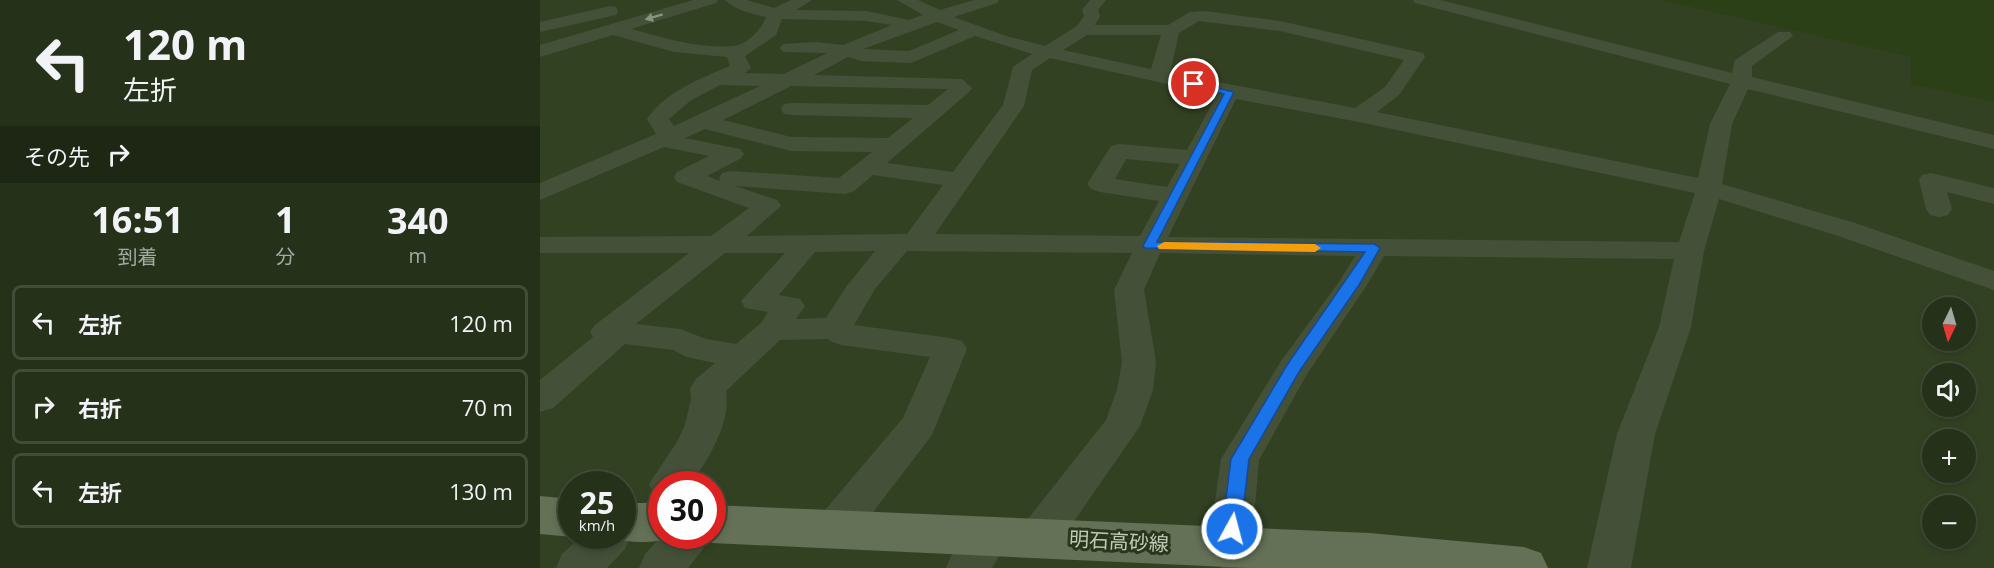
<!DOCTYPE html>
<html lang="ja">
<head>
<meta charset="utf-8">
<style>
	body { margin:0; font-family:"Open Sans","Noto Sans JP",sans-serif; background:#2e3923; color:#f1f3f6; height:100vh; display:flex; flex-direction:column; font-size:22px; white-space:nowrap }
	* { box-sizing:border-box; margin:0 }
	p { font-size:20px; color:#a4a9a2 }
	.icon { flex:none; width:33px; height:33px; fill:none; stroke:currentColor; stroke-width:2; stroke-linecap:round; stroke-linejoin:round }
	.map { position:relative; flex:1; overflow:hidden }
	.details { display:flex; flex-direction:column; background:#26311a; width:540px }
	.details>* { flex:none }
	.guide { background:#26311a; color:#f1f3f6; overflow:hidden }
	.needle { width:39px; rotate:185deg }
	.buttons { position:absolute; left:1382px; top:297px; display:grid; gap:12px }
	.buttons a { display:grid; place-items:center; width:54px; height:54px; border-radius:50%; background:#26311a; box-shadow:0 3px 9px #0003,0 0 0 2px #424c39; font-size:30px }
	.speed { position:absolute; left:18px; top:471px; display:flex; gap:12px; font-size:30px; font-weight:700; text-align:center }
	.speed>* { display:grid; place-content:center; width:78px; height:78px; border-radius:50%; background:#26311a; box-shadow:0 3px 9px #0003,0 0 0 2px #424c39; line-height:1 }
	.speed small { font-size:15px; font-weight:400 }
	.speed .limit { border:9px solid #d22; background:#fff; color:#111 }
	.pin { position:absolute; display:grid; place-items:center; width:51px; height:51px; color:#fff; margin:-26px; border:3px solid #fff; border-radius:50%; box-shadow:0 2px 6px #0007 }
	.me { position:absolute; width:66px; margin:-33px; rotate:7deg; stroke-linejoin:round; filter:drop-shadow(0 0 4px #0008) }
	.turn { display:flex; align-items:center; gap:21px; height:126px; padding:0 24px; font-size:27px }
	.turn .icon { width:78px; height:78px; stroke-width:2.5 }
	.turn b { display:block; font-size:42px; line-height:51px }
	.then { display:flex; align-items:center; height:57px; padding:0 24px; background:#0003; gap:12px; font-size:22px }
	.eta { display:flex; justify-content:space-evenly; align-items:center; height:102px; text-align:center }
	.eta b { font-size:36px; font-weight:700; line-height:42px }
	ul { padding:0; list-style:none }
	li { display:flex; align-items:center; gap:18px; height:75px; margin:0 12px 9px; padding:0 12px; border:3px solid #424c39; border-radius:9px }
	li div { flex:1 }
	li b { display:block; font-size:22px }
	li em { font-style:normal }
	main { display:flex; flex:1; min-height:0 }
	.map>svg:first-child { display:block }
	.water { fill:#2b4016 }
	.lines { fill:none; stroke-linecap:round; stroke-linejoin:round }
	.minor { fill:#445138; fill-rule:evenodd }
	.major { fill:#647156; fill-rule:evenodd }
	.oneway { fill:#88947c }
	.route { fill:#1a73e8; stroke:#114b97; stroke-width:1.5 }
	.slow { fill:#f59e0b }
	.labels { text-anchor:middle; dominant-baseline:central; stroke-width:6; stroke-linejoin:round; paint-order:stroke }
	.near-street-label { font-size:20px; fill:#bfcbb4; stroke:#29361d }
</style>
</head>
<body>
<main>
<section class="details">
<div class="guide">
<div class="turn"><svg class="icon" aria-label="left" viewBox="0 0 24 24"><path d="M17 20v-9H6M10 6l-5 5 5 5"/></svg><div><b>120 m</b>左折</div></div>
<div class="then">その先<svg class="icon" aria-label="right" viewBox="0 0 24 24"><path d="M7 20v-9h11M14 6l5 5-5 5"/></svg></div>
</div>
<div class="eta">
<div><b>16:51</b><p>到着</p></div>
<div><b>1</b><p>分</p></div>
<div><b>340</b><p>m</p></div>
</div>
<ul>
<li><svg class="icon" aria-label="left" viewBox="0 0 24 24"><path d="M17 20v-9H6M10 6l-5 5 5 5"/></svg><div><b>左折</b></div><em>120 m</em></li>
<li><svg class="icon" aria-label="right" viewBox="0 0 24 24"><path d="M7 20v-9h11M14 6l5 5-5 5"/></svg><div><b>右折</b></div><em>70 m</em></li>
<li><svg class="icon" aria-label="left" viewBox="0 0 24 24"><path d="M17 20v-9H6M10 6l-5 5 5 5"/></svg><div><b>左折</b></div><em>130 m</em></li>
</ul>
</section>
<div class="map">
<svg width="1454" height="568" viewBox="0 0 1454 568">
	<rect width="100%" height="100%" fill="#334123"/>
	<polygon class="water" points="1120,0 1454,0 1454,102 1371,84 1371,57"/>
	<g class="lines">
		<g class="minor">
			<path d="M153 0H178L176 3 91 29C124 38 159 49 193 46 207 45 222 29 226 17 212 14 195 10 185 0H207L234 8 251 0H272L256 10 326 11 369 20 383 15 357 0H378L400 10 434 0H459L457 3 414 17 466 36 505 46 537 26 544 16 542 10 550 0H566L558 10 560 16 555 25H628L650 12 665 11 740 21 883 53 885 57 859 95 837 112 1158 178 1170 124 1190 84 875 3 873 0H900L1192 73 1195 60 1238 32H1250L1253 36 1212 66V77L1454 135V149L1208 89 1192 124 1182 184 1315 223 1454 271V290L1295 235 1179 199 1164 251 1151 327 1115 434 1091 568H1047L1077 434 1119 327 1134 259 844 256 827 285 767 374 719 460 713 529 725 568H681L671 529 681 459 741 361 799 282 815 256 620 253 604 290 616 362 613 390 600 426 514 550 499 555 484 550 478 537 484 524 566 420 577 390 582 362 574 290 592 253 367 251 335 289 314 325 410 338 422 341 427 349 392 435 310 542 295 547 280 542 274 529 280 516 363 418 390 357 301 345 290 341 288 339 240 340 186 391C191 424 168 459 151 484H122V497L115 495 109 484 137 442 145 425 151 399 150 388 156 379 175 363 147 357 133 350 85 344 13 408 0 412V380L53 337 50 332 55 325 149 253H0V237L171 236 209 208 137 182 134 177 137 172 169 156 124 147 0 200V183L116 134 107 119C126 91 160 79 190 66L187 57 134 52 73 35 0 57V45ZM242 19 326 21 352 25 303 45 275 42 243 44 240 48 243 52 287 53 244 74 205 73 211 68 205 56 236 35ZM659 21 740 31 864 60 845 87 815 108 630 73 639 33ZM397 22 419 30 369 51 323 49ZM547 35H621L611 69 523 50ZM435 36 492 54 473 67 463 105 413 172 347 163 429 92 432 88 422 79 274 75 308 57 321 61 371 63ZM510 58 677 95 647 150 579 144 571 146 547 184 551 189 560 192 619 201 600 236 395 234 484 106 492 70ZM180 85 220 86 134 126 129 119 150 101ZM251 86 408 89 388 105 252 103 244 104 241 109 244 114 252 115 373 118 348 138 251 137 183 120ZM696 99 819 122 1155 193 1139 242 628 237ZM165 129 251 151 332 152 299 178 191 171 182 173 179 178 180 181 167 176 200 159 204 154 200 149 145 138ZM586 159 640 164 627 187 575 179ZM333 175 403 185 367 234 207 236 241 206 237 200 195 186 305 194 314 191ZM335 251 306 287 286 318 256 319 265 306 260 299 239 295 275 252ZM185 253H245L201 301 205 308 228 312 221 323 196 344 166 339 140 329 96 324Z"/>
			<polygon points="70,6 76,7 78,11 76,15 0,32 0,22"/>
			<polygon points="1391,173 1454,188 1454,204 1407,192 1412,209 1408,215 1399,217 1390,215 1386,209 1379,180 1382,175"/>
			<polygon points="450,517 465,522 471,535 452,568 406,568 412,554 435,522"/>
			<polygon points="82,522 91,536 85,549 67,568 16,568 22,554 42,536 82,536"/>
			<polygon points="122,536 169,536 163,549 148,568 99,568 105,554"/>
		</g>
		<g class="major">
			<polygon points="0,496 32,499 32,536 36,536 32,537 0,534"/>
			<path d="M82 503H122V536H138C115 544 89 544 66 536H82Z"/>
			<polygon points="172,505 829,533 984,547 1001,553 1008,568 709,568 172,543 155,536 172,536"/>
		</g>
	</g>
	<defs><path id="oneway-solid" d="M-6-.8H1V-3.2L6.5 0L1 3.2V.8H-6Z" transform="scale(1.5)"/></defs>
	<use class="oneway" href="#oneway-solid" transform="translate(114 17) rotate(163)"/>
	<polygon class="route" points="651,82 694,92 617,242 834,244 840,248 819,285 759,372 709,459 701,529 698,534 692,537 685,534 682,529 691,459 747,365 825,252 605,248 603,246 684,94 651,86"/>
	<polygon class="slow" points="624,242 775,244 781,248 775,252 619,249 617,246"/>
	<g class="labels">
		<g class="near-street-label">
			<text transform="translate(579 541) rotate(3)">明石高砂線</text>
		</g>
	</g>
</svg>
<div class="buttons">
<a><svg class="needle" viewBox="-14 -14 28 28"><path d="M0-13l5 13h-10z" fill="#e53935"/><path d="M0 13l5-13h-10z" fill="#a4a9a2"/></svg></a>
<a><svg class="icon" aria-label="sound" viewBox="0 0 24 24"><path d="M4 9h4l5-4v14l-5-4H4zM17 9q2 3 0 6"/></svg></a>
<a>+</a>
<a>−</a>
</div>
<div class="speed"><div>25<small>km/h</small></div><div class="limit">30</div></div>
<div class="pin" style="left:654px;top:84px;background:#d93025"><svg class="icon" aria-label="arrive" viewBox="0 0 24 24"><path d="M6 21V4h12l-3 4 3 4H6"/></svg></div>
<svg class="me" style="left:692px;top:529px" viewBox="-20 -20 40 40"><circle r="17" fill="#1a73e8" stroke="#fff" stroke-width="3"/><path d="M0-11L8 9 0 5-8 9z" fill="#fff"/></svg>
</div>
</main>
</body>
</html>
